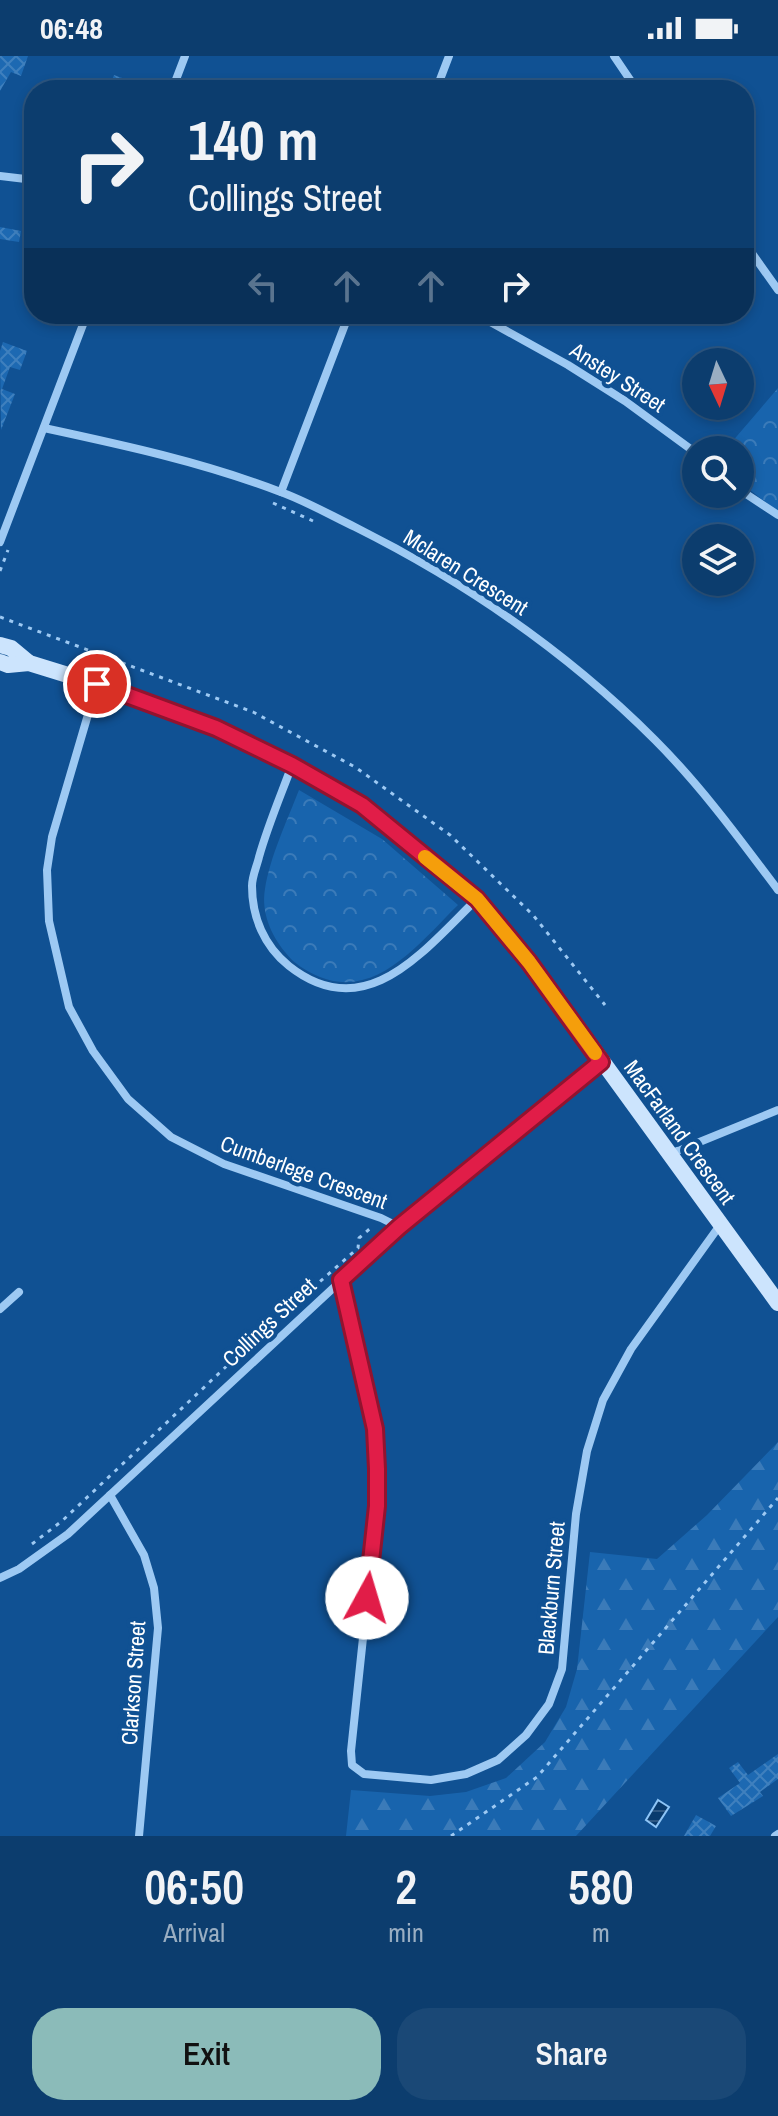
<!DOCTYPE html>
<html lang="en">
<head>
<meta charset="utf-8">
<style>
	body { margin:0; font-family:"Archivo Narrow",sans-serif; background:#1a4876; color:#f1f3f6; height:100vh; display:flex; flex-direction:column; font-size:30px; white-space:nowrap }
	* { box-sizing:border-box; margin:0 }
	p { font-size:26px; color:#9aaec2 }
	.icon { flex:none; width:44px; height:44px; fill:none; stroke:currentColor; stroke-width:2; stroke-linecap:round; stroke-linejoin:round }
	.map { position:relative; height:1780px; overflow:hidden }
	.side { display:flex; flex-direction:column; background:#0c3d6e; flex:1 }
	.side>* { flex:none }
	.hud { position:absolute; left:24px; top:24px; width:730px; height:244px; border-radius:32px; box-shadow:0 4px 12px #0003,0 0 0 2px #2c5681; background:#0c3d6e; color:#f1f3f6; overflow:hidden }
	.needle { width:52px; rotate:176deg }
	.tools { position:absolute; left:682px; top:292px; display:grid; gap:16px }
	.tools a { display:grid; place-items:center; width:72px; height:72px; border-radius:50%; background:#0c3d6e; box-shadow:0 4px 12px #0003,0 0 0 2px #2c5681; font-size:40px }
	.pin { position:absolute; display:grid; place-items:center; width:68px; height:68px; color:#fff; margin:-34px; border:4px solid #fff; border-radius:50%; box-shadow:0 2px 8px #0007 }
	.me { position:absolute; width:88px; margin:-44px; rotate:6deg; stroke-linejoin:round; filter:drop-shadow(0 0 6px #0008) }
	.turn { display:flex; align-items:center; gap:28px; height:168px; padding:0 32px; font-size:36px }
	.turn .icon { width:104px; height:104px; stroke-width:2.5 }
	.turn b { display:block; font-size:56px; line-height:68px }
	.lanes { display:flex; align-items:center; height:76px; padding:0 32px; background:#0003; justify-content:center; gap:40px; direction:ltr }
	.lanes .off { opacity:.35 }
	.eta { display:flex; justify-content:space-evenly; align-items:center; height:136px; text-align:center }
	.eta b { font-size:48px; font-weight:600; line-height:56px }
	.action { display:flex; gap:16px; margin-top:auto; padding:16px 32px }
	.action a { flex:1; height:92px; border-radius:32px; background:#8bbbb9; color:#111; font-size:32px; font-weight:600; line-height:92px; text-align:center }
	.action a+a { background:#1a4876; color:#f1f3f6 }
	.status { display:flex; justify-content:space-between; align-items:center; height:56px; padding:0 40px; background:#0c3d6e; direction:ltr }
	.status svg { height:22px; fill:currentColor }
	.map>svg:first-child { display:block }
	.forest { fill:url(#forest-firs) }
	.park { fill:url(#park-crowns) }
	.water { fill:url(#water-rules); stroke:#8ec5f7; stroke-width:2 }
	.building { fill:url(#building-cross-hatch) }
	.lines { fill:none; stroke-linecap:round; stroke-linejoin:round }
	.path { stroke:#9dc9f3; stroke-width:3; stroke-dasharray:4 6; stroke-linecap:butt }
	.street { stroke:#9dc9f3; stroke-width:8 }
	.secondary { stroke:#cce4fd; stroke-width:16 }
	.route-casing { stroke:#92132f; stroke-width:20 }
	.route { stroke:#e11d48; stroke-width:14 }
	.slow { stroke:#f59e0b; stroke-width:14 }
	.labels { text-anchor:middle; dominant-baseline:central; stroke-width:8; stroke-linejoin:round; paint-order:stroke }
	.street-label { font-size:22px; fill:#fff; stroke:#105193 }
</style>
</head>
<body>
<div class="status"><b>06:48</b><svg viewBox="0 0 49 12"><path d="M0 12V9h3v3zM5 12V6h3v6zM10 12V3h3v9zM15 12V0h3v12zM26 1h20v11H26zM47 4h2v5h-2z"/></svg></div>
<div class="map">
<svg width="778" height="1780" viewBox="0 0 778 1780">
	<defs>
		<pattern id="forest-firs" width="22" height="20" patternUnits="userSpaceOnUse" patternTransform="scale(2)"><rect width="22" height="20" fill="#1864ad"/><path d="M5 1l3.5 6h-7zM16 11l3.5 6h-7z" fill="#3b7bb9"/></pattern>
		<pattern id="park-crowns" width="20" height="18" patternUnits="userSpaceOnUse" patternTransform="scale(2)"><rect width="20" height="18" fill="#1864ad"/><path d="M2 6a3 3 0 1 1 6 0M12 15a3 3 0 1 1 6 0" fill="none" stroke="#3b7bb9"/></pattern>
		<pattern id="water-rules" width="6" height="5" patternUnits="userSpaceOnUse" patternTransform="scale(2)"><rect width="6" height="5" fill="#093b6e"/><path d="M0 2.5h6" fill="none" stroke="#2e5884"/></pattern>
		<pattern id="building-cross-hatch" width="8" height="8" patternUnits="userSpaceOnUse" patternTransform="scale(2)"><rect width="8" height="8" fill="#1d69b2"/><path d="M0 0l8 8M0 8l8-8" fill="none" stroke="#3f80be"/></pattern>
	</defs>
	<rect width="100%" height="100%" fill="#105193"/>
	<polygon class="forest" points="778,1386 778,1561 576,1780 346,1780 351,1734 430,1740 466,1736 506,1722 545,1686 566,1651 577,1613 590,1496 657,1503 707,1459"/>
	<g class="park">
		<polygon points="778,332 778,456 740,426 740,394 725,394"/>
		<path d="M299 734 382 783 458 849C421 885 377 944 320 921 306 915 294 908 285 896 271 879 261 856 265 833 270 801 287 765 299 734Z"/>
	</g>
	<polygon class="water" points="658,1744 669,1751 656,1771 646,1764"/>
	<g class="building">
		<polygon points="0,0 28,0 21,20 11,16 0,35"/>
		<polygon points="114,19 151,33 150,34 108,34"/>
		<polygon points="0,171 21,175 19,186 0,183"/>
		<polygon points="3,286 27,295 20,314 10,311 2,333 15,338 1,374 0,295"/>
		<polygon points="778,1698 778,1723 760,1736 763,1740 731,1760 718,1742 740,1727 729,1712 738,1706 748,1719"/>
		<polygon points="696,1759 716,1770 710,1780 684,1780"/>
	</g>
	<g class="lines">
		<g class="path">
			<polyline points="273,447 313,465"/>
			<polyline points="0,515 8,494"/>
			<polyline points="0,561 253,656 355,711 450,779 533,859 605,949"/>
			<polyline points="32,1488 62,1465 265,1274 358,1192 359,1182 373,1170"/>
			<polyline points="451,1780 537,1721 778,1442"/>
		</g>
		<g class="street">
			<polyline points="614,0 637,34"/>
			<polyline points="172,34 185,0"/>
			<polyline points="436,34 449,0"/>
			<polyline points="0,120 34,124"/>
			<polyline points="744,186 778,234"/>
			<polyline points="476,258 568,309 625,345 696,397"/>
			<path d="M44 372C123 389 202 406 278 435 304 444 330 459 355 471 465 526 568 597 655 684 701 730 739 782 778 834"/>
			<polyline points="740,434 778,459"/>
			<polyline points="281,436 349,258"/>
			<polyline points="0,486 87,258"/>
			<polyline points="97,628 52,781 47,814 49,865 69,951 93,995 128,1043 171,1081 224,1108 381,1162 399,1171"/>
			<path d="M292 709C281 739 268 769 259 801 257 810 252 820 252 830 252 861 264 890 289 910 366 971 424 894 477 843"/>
			<polyline points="670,1098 778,1054"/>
			<polyline points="341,1224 375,1373 377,1413 377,1450 351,1695 352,1709 364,1718 431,1724 466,1718 498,1704 526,1679 549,1648 562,1613 576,1458 587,1395 603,1344 631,1293 720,1169"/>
			<polyline points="0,1253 19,1236"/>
			<polyline points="110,1439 144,1499 154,1532 158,1572 139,1780"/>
			<polyline points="0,1522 19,1513 68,1478 399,1171 601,1006"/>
			<polyline points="775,1780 778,1778"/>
		</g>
		<g class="secondary">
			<polyline points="0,589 11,592 29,607"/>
			<polyline points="0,606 8,609 29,607 97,628 216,672 292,709 362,749 477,843 529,906 560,947 778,1247"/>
		</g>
	</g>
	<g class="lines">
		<defs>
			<polyline id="route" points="97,628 216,672 292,709 362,749 477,843 529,906 601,1006 399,1171 341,1224 375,1373 377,1413 377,1450 367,1542"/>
		</defs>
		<use href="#route" class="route-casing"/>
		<use href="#route" class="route"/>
		<polyline class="slow" points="425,801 477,843 529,906 595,997"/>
	</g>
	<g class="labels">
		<g class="street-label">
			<text transform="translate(618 321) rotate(33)">Anstey Street</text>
			<text transform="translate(466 516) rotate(32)">Mclaren Crescent</text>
			<text transform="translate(680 1076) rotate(54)">MacFarland Crescent</text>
			<text transform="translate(304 1116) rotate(20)">Cumberlege Crescent</text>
			<text transform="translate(269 1266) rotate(-43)">Collings Street</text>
			<text transform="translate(551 1532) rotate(-85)">Blackburn Street</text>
			<text transform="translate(133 1627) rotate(-86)">Clarkson Street</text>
		</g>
	</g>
</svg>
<div class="tools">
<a><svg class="needle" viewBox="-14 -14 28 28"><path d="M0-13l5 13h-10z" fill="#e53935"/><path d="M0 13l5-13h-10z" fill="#9aaec2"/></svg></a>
<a><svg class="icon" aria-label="search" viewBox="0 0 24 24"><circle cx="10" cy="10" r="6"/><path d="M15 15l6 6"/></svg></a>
<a><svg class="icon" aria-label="layers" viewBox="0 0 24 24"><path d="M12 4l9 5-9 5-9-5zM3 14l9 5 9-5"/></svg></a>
</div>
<div class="pin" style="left:97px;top:628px;background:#d93025"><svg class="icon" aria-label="arrive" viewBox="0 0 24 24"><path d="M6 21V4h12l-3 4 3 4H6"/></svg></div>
<svg class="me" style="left:367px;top:1542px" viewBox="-20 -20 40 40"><circle r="19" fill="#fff"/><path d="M0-13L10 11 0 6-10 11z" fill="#e11d48"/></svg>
<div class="hud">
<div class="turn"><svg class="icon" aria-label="right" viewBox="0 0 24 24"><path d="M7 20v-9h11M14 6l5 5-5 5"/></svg><div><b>140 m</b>Collings Street</div></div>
<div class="lanes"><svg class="icon off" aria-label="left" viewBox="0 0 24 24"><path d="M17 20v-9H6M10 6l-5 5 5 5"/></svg><svg class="icon off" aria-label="ahead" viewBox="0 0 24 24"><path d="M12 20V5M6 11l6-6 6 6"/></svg><svg class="icon off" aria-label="ahead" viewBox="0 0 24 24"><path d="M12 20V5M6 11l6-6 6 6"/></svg><svg class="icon" aria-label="right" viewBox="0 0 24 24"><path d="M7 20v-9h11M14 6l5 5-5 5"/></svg></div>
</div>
</div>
<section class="side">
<div class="eta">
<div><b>06:50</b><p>Arrival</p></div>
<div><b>2</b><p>min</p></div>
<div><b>580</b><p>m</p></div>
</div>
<div class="action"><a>Exit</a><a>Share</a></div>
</section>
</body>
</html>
